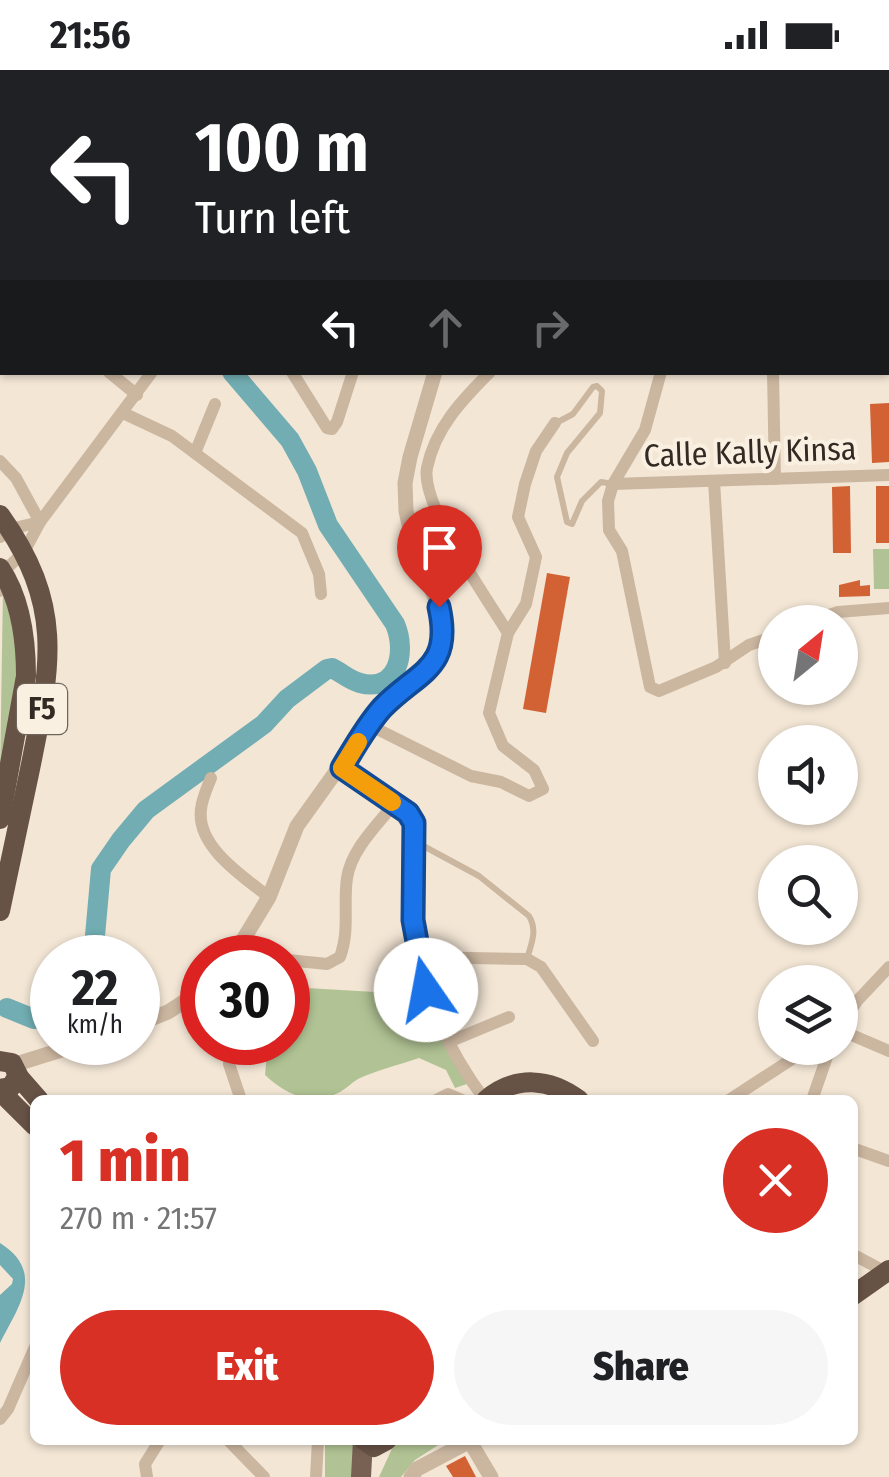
<!DOCTYPE html>
<html lang="en">
<head>
<meta charset="utf-8">
<style>
	body { margin:0; font-family:"Fira Sans Condensed",sans-serif; background:#f6f6f6; color:#202124; height:100vh; display:flex; flex-direction:column; font-size:38px; white-space:nowrap }
	* { box-sizing:border-box; margin:0 }
	p { font-size:32px; color:#757577 }
	.icon { flex:none; width:55px; height:55px; fill:none; stroke:currentColor; stroke-width:2; stroke-linecap:round; stroke-linejoin:round }
	.map { position:relative; flex:1; overflow:hidden }
	.details { position:absolute; left:30px; top:1025px; width:828px; height:350px; display:flex; flex-direction:column; background:#fff; border-radius:15px; box-shadow:0 2px 8px #0004 }
	.details>* { flex:none }
	.hud { position:absolute; left:0px; top:0px; width:890px; height:305px; box-shadow:0 2px 8px #0004; background:#202124; color:#fff; overflow:hidden }
	.needle { width:65px; rotate:30deg }
	.tools { position:absolute; left:758px; top:535px; display:grid; gap:20px }
	.tools a { display:grid; place-items:center; width:100px; height:100px; border-radius:50%; background:#fff; box-shadow:0 2px 8px #0004; font-size:50px }
	.speed { position:absolute; left:30px; top:865px; display:flex; gap:20px; font-size:50px; font-weight:700; text-align:center }
	.speed>* { display:grid; place-content:center; width:130px; height:130px; border-radius:50%; background:#fff; box-shadow:0 2px 8px #0004; line-height:1 }
	.speed small { font-size:25px; font-weight:400 }
	.speed .limit { border:15px solid #d22; background:#fff; color:#111 }
	.pin { position:absolute; display:grid; place-items:center; width:85px; height:85px; color:#fff; margin:-102px -42px; border-radius:50% 50% 50% 0; rotate:-45deg; box-shadow:0 0 10px #0007 }
	.pin .icon { rotate:45deg }
	.me { position:absolute; width:110px; margin:-55px; rotate:348deg; stroke-linejoin:round; filter:drop-shadow(0 0 8px #0008) }
	.turn { display:flex; align-items:center; gap:35px; height:210px; padding:0 30px; font-size:45px }
	.turn .icon { width:130px; height:130px; stroke-width:2.5 }
	.turn b { display:block; font-size:70px; line-height:85px }
	.lanes { display:flex; align-items:center; height:95px; padding:0 30px; background:#0003; justify-content:center; gap:50px; direction:ltr }
	.lanes .off { opacity:.35 }
	.round { display:grid; place-items:center; flex:none; width:105px; height:105px; border-radius:52px; background:#f6f6f6 }
	.summary { display:flex; align-items:center; justify-content:space-between; height:170px; padding:0 30px }
	h1 { font-size:60px; font-weight:800; line-height:75px; color:#d93025 }
	.button { display:flex; gap:20px; margin-top:auto; padding:20px 30px }
	.button a { flex:1; height:115px; border-radius:60px; background:#d93025; color:#fff; font-size:40px; font-weight:800; line-height:115px; text-align:center }
	.button a+a { background:#f6f6f6; color:#202124 }
	.status { display:flex; justify-content:space-between; align-items:center; height:70px; padding:0 50px; background:#fff; direction:ltr }
	.status svg { height:28px; fill:currentColor }
	.map>svg:first-child { display:block }
	.green { fill:#b1c394 }
	.water { fill:#71adb2 }
	.lines { fill:none; stroke-linecap:round; stroke-linejoin:round }
	.stream { stroke:#71adb2; stroke-width:4 }
	.river { stroke:#71adb2; stroke-width:20 }
	.building { fill:#d26134 }
	.service { stroke:#cbb6a0; stroke-width:6 }
	.minor { stroke:#cbb6a0; stroke-width:12 }
	.tertiary { stroke:#cbb6a0; stroke-width:15 }
	.primary { stroke:#786153; stroke-width:20 }
	.trunk { stroke:#675246; stroke-width:20 }
	.route-casing { stroke:#114b97; stroke-width:25 }
	.route { stroke:#1a73e8; stroke-width:18 }
	.slow { stroke:#f59e0b; stroke-width:18 }
	.labels { text-anchor:middle; dominant-baseline:central; stroke-width:8; stroke-linejoin:round; paint-order:stroke }
	.shield { fill:#faf0e1; stroke:#6f655d; stroke-width:2.5 }
	.shield-label { font-size:30px; font-weight:bold; fill:#342a24 }
	.street-label { font-size:32px; fill:#342a24; stroke:#faf0e1 }
</style>
</head>
<body>
<div class="status"><b>21:56</b><svg viewBox="0 0 49 12"><path d="M0 12V9h3v3zM5 12V6h3v6zM10 12V3h3v9zM15 12V0h3v12zM26 1h20v11H26zM47 4h2v5h-2z"/></svg></div>
<div class="map">
<svg width="889" height="1407" viewBox="0 0 889 1407">
	<rect width="100%" height="100%" fill="#f3e6d5"/>
	<g class="green">
		<polygon points="873,479 889,479 889,519 874,519"/>
		<path d="M3 518C30 586 13 639 0 707Z"/>
		<path d="M412 895 430 941 467 1014 455 1018 446 1000 419 988C399 995 377 1000 358 1009 351 1013 345 1020 338 1023 310 1037 286 1024 265 1005L268 973 288 972V927L307 918 375 922 377 899Z"/>
		<polygon points="325,1370 358,1370 354,1407 325,1407"/>
		<polygon points="396,1370 446,1370 415,1390 401,1407 379,1407"/>
	</g>
	<path class="water" d="M0 1173C46 1202 18 1237 0 1273V1225L12 1214 13 1209 0 1195Z"/>
	<g class="lines">
		<g class="stream">
			<polyline points="635,2 637,0"/>
			<polyline points="0,155 2,155"/>
		</g>
		<g class="river">
			<polyline points="264,2 265,0"/>
			<path d="M93 888 101 799 121 770 146 740 264 654 287 629 327 599 332 598C342 603 349 610 360 613 398 623 407 582 395 554L328 455 307 401 290 370 232 302"/>
			<polyline points="7,938 34,949 52,947"/>
		</g>
	</g>
	<g class="building">
		<polygon points="889,333 889,392 872,393 870,334"/>
		<polygon points="850,416 851,483 833,483 832,417"/>
		<rect x="876" y="416" width="13" height="57"/>
		<polygon points="547,503 570,507 546,643 523,639"/>
		<polygon points="860,510 860,516 870,515 870,526 839,527 839,515"/>
		<polygon points="465,1386 476,1407 453,1407 446,1396"/>
	</g>
	<g class="lines">
		<g class="service">
			<polyline points="556,353 573,344 593,317 597,316 602,321 600,343 567,383 557,407 567,452 572,454 582,431 601,412 613,414"/>
			<path d="M416 772 479 806 529 846C538 861 531 874 527 889"/>
		</g>
		<g class="minor">
			<polyline points="64,0 64,2"/>
			<polyline points="876,0 885,2"/>
			<polyline points="222,2 223,0"/>
			<polyline points="311,2 314,0"/>
			<polyline points="429,2 430,0"/>
			<polyline points="817,2 817,0"/>
			<polyline points="0,128 2,129"/>
			<polyline points="888,144 889,146"/>
			<polyline points="0,218 2,220"/>
			<polyline points="888,225 889,225"/>
			<polyline points="109,302 137,325"/>
			<polyline points="292,302 327,358 332,359 337,352 353,302"/>
			<path d="M490 302C462 330 435 358 427 398 420 435 487 528 508 563"/>
			<polyline points="661,302 645,360 613,414 608,431 609,460 622,481 650,617 659,621 716,597 749,575 775,566"/>
			<polyline points="773,302 775,409"/>
			<polyline points="123,343 172,366 302,463 319,504 321,524"/>
			<polyline points="195,383 215,334"/>
			<polyline points="0,391 16,408 40,452"/>
			<polyline points="714,411 725,593"/>
			<polyline points="613,414 889,405"/>
			<polyline points="0,467 10,459 40,452"/>
			<polyline points="0,521 3,502 24,482 40,452 152,302"/>
			<polyline points="810,552 838,542 889,538"/>
			<polyline points="369,655 471,706 501,712 529,726 543,719 534,700 503,676 489,643 508,563 526,534 536,487 518,447 525,414 536,381 555,353"/>
			<path d="M341 698 407 743 414 753C419 782 413 815 413 845 413 908 448 981 485 1030"/>
			<path d="M211 708C207 718 202 729 201 739 196 777 244 807 269 827"/>
			<polyline points="234,885 264,888"/>
			<polyline points="417,887 527,889 541,897 593,971"/>
			<path d="M288 890 327 894 340 887C350 860 343 835 347 808 351 780 377 755 394 734"/>
			<polyline points="840,957 857,931 889,897"/>
			<polyline points="840,960 889,981"/>
			<polyline points="451,971 509,947"/>
			<polyline points="230,972 229,994 241,1030"/>
			<polyline points="436,1030 448,1024 462,1030"/>
			<polyline points="729,1030 809,978"/>
			<polyline points="812,1030 830,978"/>
			<polyline points="852,1078 889,1091"/>
			<polyline points="852,1184 886,1202"/>
			<polyline points="0,1349 8,1339 35,1277"/>
			<polyline points="228,1370 264,1407"/>
			<polyline points="147,1407 145,1394 160,1370"/>
			<polyline points="316,1407 318,1370"/>
		</g>
		<g class="tertiary">
			<polyline points="541,2 542,0"/>
			<polyline points="232,888 269,827 297,756 378,643 428,600 441,578 443,557 439,537 415,481 406,441 405,413 410,387 435,302"/>
			<polyline points="138,954 168,942 202,920"/>
			<polyline points="13,995 87,972"/>
			<polyline points="469,1370 491,1407"/>
			<polyline points="411,1407 417,1399 470,1371"/>
		</g>
		<polyline class="primary" points="361,1407 363,1370"/>
		<g class="trunk">
			<path d="M0 445C65 536 51 596 30 699 20 746 10 794 0 841"/>
			<path d="M0 498C21 529 26 569 26 606L0 749"/>
			<polyline points="0,991 12,993 18,1005 11,1017 0,1019"/>
			<polyline points="18,1006 39,1030"/>
			<polyline points="0,1021 35,1056"/>
			<path d="M486 1030C515 1005 550 1008 579 1030"/>
			<polyline points="852,1226 889,1200"/>
			<polyline points="364,1370 374,1377 387,1370"/>
		</g>
	</g>
	<g class="lines">
		<defs>
			<path id="route" d="M426 920 413 850 414 753 408 743 342 698C354 678 366 656 382 638 418 601 453 599 439 537"/>
		</defs>
		<use href="#route" class="route-casing"/>
		<use href="#route" class="route"/>
		<polyline class="slow" points="358,672 342,698 392,732"/>
	</g>
	<g class="labels">
		<rect class="shield" x="17" y="614" width="50" height="50" rx="8"/>
		<g class="shield-label">
			<text x="42" y="639">F5</text>
		</g>
		<g class="street-label">
			<text transform="translate(750 382) rotate(-2)">Calle Kally Kinsa</text>
		</g>
	</g>
</svg>
<div class="tools">
<a><svg class="needle" viewBox="-14 -14 28 28"><path d="M0-13l5 13h-10z" fill="#e53935"/><path d="M0 13l5-13h-10z" fill="#757577"/></svg></a>
<a><svg class="icon" aria-label="sound" viewBox="0 0 24 24"><path d="M4 9h4l5-4v14l-5-4H4zM17 9q2 3 0 6"/></svg></a>
<a><svg class="icon" aria-label="search" viewBox="0 0 24 24"><circle cx="10" cy="10" r="6"/><path d="M15 15l6 6"/></svg></a>
<a><svg class="icon" aria-label="layers" viewBox="0 0 24 24"><path d="M12 4l9 5-9 5-9-5zM3 14l9 5 9-5"/></svg></a>
</div>
<div class="speed"><div>22<small>km/h</small></div><div class="limit">30</div></div>
<div class="pin" style="left:439px;top:537px;background:#d93025"><svg class="icon" aria-label="arrive" viewBox="0 0 24 24"><path d="M6 21V4h12l-3 4 3 4H6"/></svg></div>
<svg class="me" style="left:426px;top:920px" viewBox="-20 -20 40 40"><circle r="19" fill="#fff"/><path d="M0-13L10 11 0 6-10 11z" fill="#1a73e8"/></svg>
<div class="hud">
<div class="turn"><svg class="icon" aria-label="left" viewBox="0 0 24 24"><path d="M17 20v-9H6M10 6l-5 5 5 5"/></svg><div><b>100 m</b>Turn left</div></div>
<div class="lanes"><svg class="icon" aria-label="left" viewBox="0 0 24 24"><path d="M17 20v-9H6M10 6l-5 5 5 5"/></svg><svg class="icon off" aria-label="ahead" viewBox="0 0 24 24"><path d="M12 20V5M6 11l6-6 6 6"/></svg><svg class="icon off" aria-label="right" viewBox="0 0 24 24"><path d="M7 20v-9h11M14 6l5 5-5 5"/></svg></div>
</div>
<section class="details">
<div class="summary"><div><h1>1 min</h1><p>270 m · 21:57</p></div><a class="round" style="background:#d93025;color:#fff"><svg class="icon" aria-label="close" viewBox="0 0 24 24"><path d="M6 6l12 12M18 6L6 18"/></svg></a></div>
<div class="button"><a>Exit</a><a>Share</a></div>
</section>
</div>
</body>
</html>
